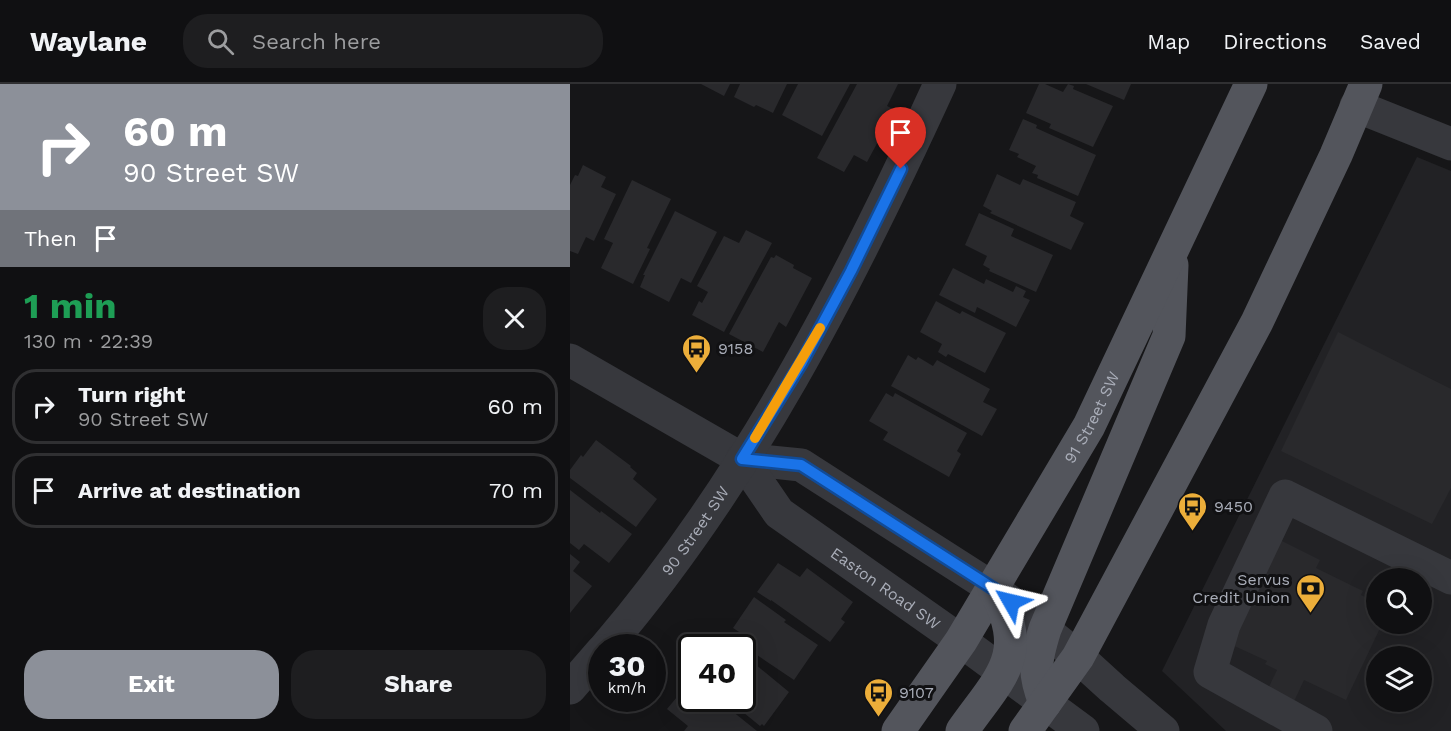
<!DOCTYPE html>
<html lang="en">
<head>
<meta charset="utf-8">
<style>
	body { margin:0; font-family:"Work Sans",sans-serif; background:#1e1e20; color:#f1f3f6; height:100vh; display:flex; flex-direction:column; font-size:22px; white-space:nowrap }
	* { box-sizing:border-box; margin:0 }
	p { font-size:20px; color:#9c9d9f }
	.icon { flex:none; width:33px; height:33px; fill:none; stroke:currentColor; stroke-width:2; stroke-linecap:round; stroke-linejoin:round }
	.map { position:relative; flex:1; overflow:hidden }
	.drawer { display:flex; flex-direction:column; background:#101012; width:570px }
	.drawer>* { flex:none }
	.guide { background:#8c9099; color:#fff; overflow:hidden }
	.buttons { position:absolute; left:796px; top:484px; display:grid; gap:12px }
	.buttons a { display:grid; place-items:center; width:66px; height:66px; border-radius:50%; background:#101012; box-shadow:0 6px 24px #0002,0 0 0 2px #303032; font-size:30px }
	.speed { position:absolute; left:18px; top:550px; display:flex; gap:12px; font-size:30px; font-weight:700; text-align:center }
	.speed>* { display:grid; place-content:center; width:78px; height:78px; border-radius:50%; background:#101012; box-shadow:0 6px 24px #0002,0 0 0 2px #303032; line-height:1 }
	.speed small { font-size:15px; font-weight:400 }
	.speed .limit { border:3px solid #111; border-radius:9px; background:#fff; color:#111 }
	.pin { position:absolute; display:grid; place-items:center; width:51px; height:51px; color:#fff; margin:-62px -26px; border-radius:50% 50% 50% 0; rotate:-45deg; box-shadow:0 0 6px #0007 }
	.pin .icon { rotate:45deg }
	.me { position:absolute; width:66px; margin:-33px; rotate:307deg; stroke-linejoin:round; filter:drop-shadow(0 0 4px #0008) }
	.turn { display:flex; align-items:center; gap:21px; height:126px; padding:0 24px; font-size:27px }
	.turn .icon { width:78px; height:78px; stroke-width:2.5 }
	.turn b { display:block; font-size:42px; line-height:51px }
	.then { display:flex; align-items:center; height:57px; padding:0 24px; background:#0003; gap:12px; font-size:22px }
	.round { display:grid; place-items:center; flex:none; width:63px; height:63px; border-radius:24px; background:#1e1e20 }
	.headline { display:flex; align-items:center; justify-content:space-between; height:102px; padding:0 24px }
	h1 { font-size:36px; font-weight:700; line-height:45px; color:#1e9e55 }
	.primary-button { display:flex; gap:12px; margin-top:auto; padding:12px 24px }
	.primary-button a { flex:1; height:69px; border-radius:24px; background:#8c9099; color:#fff; font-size:24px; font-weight:700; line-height:69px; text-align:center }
	.primary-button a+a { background:#1e1e20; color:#f1f3f6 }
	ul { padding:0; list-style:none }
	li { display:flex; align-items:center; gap:18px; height:75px; margin:0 12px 9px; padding:0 12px; border:3px solid #303032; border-radius:24px }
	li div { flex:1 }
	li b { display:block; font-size:22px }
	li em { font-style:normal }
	header { display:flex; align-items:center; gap:36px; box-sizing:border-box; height:84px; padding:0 30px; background:#101012; border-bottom:2px solid #303032 }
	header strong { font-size:28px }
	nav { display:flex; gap:33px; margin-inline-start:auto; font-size:21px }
	.search { width:420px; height:54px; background:#1e1e20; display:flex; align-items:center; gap:15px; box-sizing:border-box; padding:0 21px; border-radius:24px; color:#9c9d9f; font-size:22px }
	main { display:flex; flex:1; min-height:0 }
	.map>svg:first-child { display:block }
	.built { fill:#222225; fill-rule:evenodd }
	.building { fill:#29292c }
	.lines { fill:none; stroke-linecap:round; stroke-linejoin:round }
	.minor { stroke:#37383d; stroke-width:33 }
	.major { stroke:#53555c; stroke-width:33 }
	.route-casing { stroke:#114b97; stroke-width:15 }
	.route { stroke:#1a73e8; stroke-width:10 }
	.slow { stroke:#f59e0b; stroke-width:10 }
	.labels { text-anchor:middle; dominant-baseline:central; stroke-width:6; stroke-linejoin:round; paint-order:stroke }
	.poi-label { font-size:16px; fill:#a9adb8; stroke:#111113; text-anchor:start }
	.street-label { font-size:16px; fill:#a9adb8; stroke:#111113 }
</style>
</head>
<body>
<header>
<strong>Waylane</strong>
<div class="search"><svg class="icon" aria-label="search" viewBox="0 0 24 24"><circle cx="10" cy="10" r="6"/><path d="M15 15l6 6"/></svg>Search here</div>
<nav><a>Map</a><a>Directions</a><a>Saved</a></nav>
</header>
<main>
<section class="drawer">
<div class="guide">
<div class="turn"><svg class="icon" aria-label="right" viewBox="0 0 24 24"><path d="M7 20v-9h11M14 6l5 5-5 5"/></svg><div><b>60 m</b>90 Street SW</div></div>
<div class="then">Then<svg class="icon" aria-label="arrive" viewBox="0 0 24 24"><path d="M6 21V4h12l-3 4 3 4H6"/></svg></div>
</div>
<div class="headline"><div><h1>1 min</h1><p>130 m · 22:39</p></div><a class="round"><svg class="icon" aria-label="close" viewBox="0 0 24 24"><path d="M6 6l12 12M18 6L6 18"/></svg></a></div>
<ul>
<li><svg class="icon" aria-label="right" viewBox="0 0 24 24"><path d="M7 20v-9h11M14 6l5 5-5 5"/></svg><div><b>Turn right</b><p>90 Street SW</p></div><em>60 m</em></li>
<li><svg class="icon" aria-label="arrive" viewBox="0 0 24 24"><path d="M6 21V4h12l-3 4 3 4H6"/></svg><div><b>Arrive at destination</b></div><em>70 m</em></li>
</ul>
<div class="primary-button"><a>Exit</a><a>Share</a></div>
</section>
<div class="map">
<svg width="881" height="647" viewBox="0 0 881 647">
	<rect width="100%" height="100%" fill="#161618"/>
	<path class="built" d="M847 73 881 87V647H656L592 587ZM807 495H852V540H807ZM807 573H852V618H807Z"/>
	<g class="building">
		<polygon points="131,0 160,0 154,12"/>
		<polygon points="170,0 217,0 203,29 186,21 184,23 164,13"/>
		<polygon points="228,0 280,0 252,52 212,31"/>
		<polygon points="287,0 328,0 317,22 325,26 297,78 284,71 274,88 247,74"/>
		<polygon points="469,0 475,0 493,8 498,0 504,2 503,5 543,22 523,63 479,44 481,40 456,29"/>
		<polygon points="516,0 561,0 554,16"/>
		<polygon points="453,35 467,41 466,44 526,71 508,112 467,94 468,91 462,89 466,82 447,73 449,70 439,66"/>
		<polygon points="13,81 36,93 31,103 46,110 24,157 16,153 8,170 0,167 0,101 5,91 8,92"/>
		<polygon points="427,90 450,101 453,95 506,118 500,132 514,139 501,166 420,129 422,127 413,122"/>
		<polygon points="62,96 101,115 77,164 80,165 63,200 31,184 43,159 34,155"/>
		<polygon points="105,127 147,148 121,199 111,194 99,218 70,203 75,191 73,191"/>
		<polygon points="409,129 444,145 441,152 483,171 466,208 419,187 420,185 413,181 417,172 395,161"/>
		<polygon points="176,146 202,159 154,248 122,231 129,217 132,219 138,208 127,202 154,152 169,159"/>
		<polygon points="206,171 224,181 223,184 242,194 216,243 209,238 193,268 159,250 201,173 204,174"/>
		<polygon points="383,184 414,200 416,195 443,208 446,202 456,207 453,213 460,216 446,243 407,223 405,229 369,211"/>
		<polygon points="366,217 390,230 392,227 436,249 415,289 378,270 376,273 368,268 372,260 350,248"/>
		<polygon points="768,248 881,305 881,404 862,440 711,367"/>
		<polygon points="338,271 346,276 348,273 363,282 367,276 420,305 413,318 427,325 412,352 321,302"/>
		<polygon points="316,309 323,313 325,309 397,349 387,367 391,370 379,393 313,356 318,348 299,337"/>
		<polygon points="26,356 61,382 60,383 67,389 63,395 87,415 66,443 0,394 0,386 11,371 13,373"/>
		<polygon points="0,406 30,429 31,427 62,450 39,479 14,460 9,466 0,459"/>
		<polygon points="710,456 750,476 746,484 793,507 791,511 807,519 807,540 812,540 776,616 734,596 721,624 695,611 707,586 695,580 697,577 660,560"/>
		<polygon points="0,470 10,478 3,487 22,502 0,529"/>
		<polygon points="208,479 230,493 237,484 283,518 271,535 275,538 260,558 201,516 201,517 187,508"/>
		<polygon points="184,513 216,536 214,538 248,561 224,596 178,565 183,557 163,544"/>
		<polygon points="179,575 219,608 194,642 192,640 190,642 157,615 172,615 172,584"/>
		<polygon points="122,595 122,615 147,615 187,647 114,647 118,642 97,625"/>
	</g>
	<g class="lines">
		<g class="minor">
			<polyline points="786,22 881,60"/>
			<polyline points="0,276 172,375 231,381 424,505 508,573 542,604 593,647"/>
			<path id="s1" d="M172 375 209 429 391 557 513 647"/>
			<path id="s2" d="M35 564C178 397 279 199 370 0"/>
			<polyline points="0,604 32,567"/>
			<polyline points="746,647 640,588 654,541 715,412 881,494"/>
		</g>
		<g class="major">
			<path d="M475 619C463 588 465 577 475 545L599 252 602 181"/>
			<path id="s3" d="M328 647 391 557 519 342 681 0"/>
			<path d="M392 647C430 593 461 571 424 505"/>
			<polyline points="455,647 508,573 687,238 766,71 796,0"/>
		</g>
	</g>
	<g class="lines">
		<defs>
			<polyline id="route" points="331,85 281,187 232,278 172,375 231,381 424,505 441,518"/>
		</defs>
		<use href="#route" class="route-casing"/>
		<use href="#route" class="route"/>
		<polyline class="slow" points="185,354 250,244"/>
	</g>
	<defs>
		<symbol id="bus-pin" viewBox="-11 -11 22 30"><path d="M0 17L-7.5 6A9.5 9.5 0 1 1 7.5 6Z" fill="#ecae3a" stroke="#111113"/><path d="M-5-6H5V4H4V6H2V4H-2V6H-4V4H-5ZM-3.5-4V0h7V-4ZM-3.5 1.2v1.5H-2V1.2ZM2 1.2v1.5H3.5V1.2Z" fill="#111"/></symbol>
		<symbol id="bank-pin" viewBox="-11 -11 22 30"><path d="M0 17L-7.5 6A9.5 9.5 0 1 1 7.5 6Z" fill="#ecae3a" stroke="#111113"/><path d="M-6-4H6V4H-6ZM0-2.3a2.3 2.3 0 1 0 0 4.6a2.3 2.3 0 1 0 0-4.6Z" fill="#111"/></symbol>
	</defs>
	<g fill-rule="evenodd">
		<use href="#bus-pin" x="110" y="248" width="33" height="45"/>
		<use href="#bus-pin" x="606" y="406" width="33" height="45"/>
		<use href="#bank-pin" x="724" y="488" width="33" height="45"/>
		<use href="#bus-pin" x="292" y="592" width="33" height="45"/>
	</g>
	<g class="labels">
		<g class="poi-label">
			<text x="148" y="264">9158</text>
			<text x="644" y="422">9450</text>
			<text x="720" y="495" text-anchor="end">Servus<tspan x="720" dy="18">Credit Union</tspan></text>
			<text x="329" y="608">9107</text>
		</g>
		<g class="street-label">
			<text stroke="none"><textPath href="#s3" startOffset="369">91 Street SW</textPath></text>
			<text stroke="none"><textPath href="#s2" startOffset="148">90 Street SW</textPath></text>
			<text stroke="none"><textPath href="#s1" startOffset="196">Easton Road SW</textPath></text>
		</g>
	</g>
</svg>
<div class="buttons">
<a><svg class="icon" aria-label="search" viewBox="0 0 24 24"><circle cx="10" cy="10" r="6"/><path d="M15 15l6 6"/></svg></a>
<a><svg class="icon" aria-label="layers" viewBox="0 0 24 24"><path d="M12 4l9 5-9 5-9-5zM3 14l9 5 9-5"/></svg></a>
</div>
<div class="speed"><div>30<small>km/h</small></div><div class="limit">40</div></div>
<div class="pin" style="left:331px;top:85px;background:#d93025"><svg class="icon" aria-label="arrive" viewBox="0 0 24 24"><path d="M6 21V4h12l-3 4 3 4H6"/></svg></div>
<svg class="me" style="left:441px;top:518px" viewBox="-20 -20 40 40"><path d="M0-17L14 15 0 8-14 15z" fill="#1a73e8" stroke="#fff" stroke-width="4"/></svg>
</div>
</main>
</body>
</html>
